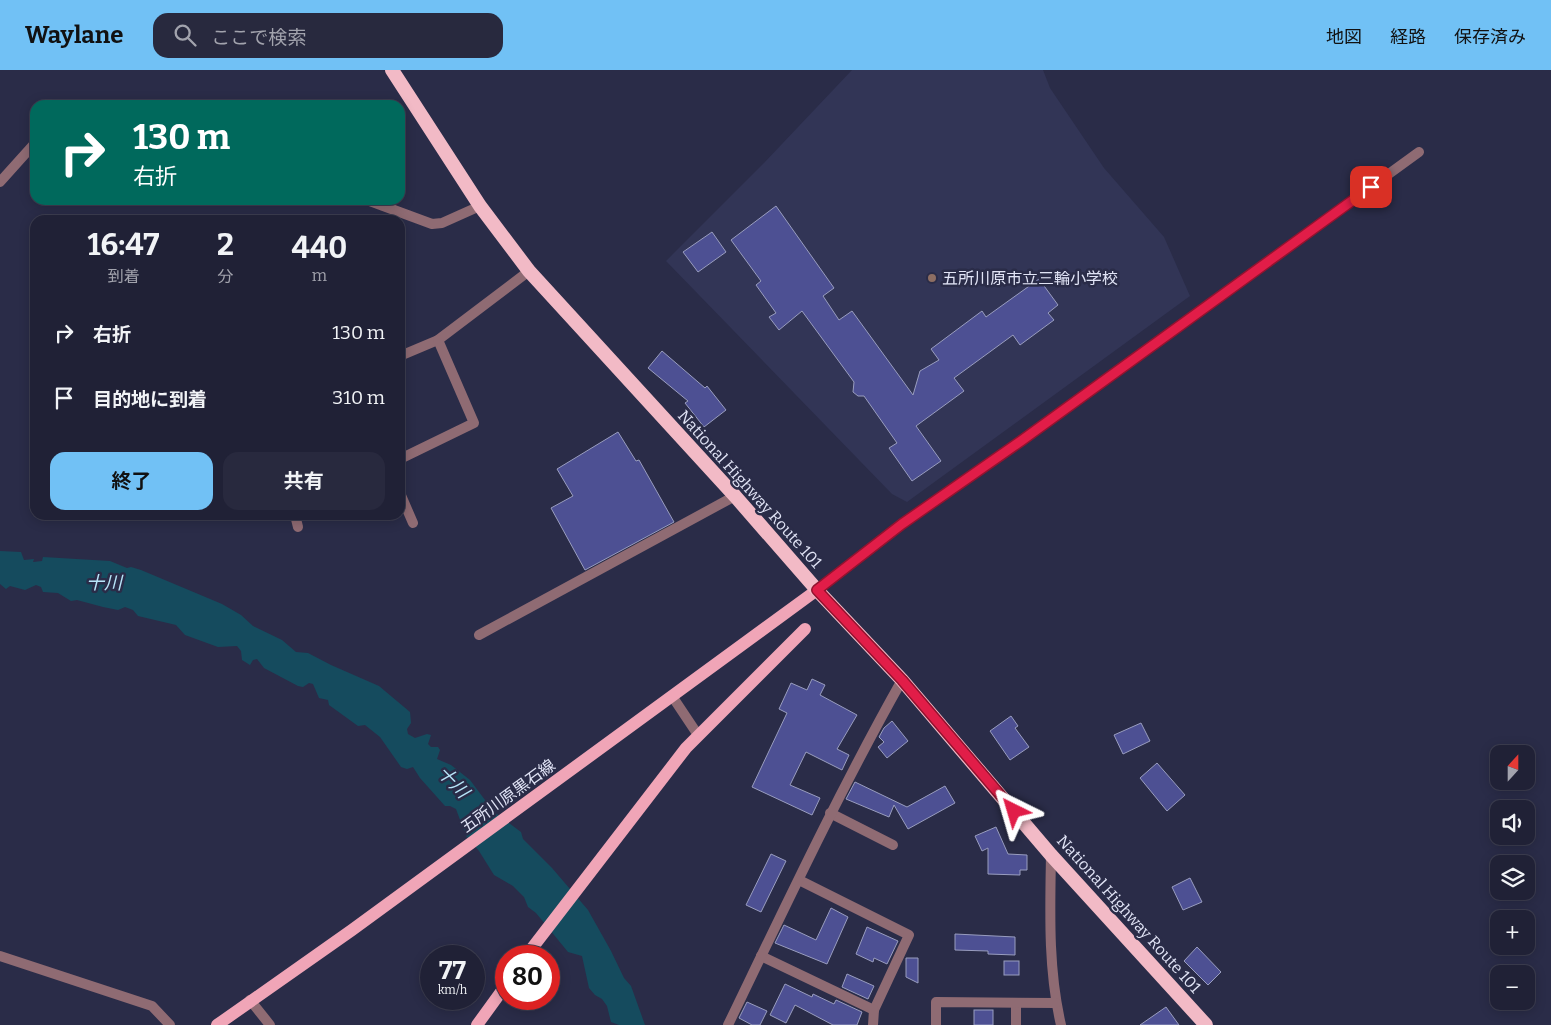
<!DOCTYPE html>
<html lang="ja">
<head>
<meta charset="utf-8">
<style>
	body { margin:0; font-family:Bitter,"Noto Sans JP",serif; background:#28293e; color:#f1f3f6; height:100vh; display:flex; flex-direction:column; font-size:19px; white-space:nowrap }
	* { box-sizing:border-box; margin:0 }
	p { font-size:16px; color:#a2a3ad }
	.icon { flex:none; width:28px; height:28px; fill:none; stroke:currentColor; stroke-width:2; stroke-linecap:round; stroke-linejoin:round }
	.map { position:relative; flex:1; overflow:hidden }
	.details { position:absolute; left:30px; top:145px; width:375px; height:305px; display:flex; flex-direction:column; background:#202136; border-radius:15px; box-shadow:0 2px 12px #0003,0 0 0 1px #3d3e51 }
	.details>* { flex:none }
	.banner { position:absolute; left:30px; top:30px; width:375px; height:105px; border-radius:15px; box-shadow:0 2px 12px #0003,0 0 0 1px #3d3e51; background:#00695c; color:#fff; overflow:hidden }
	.needle { width:32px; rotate:21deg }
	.controls { position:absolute; left:1490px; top:675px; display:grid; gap:10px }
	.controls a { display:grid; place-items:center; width:45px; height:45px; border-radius:10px; background:#202136; box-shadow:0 2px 12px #0003,0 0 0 1px #3d3e51; font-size:25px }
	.speed { position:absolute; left:420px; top:875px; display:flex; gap:10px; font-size:25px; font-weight:700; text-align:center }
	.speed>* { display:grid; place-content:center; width:65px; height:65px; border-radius:50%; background:#202136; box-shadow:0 2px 12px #0003,0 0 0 1px #3d3e51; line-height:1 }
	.speed small { font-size:12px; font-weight:400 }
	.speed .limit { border:8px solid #d22; background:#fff; color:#111 }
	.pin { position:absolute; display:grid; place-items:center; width:42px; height:42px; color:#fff; margin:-21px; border-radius:10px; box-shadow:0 2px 8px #0006 }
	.me { position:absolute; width:55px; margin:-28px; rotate:320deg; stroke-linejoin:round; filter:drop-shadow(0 0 4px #0008) }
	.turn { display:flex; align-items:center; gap:18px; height:105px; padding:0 20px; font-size:22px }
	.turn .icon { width:65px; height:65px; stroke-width:2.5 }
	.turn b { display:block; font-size:35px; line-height:42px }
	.eta { display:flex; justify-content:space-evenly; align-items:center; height:85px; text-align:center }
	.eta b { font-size:30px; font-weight:700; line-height:35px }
	.primary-button { display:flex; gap:10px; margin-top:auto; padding:10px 20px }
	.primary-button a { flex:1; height:58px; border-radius:15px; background:#71c1f5; color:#111; font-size:20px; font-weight:700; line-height:58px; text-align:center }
	.primary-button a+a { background:#28293e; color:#f1f3f6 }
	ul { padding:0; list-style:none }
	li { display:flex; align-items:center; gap:15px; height:65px; padding:0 20px }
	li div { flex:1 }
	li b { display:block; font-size:19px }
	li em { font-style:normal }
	header { display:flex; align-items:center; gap:30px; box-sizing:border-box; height:70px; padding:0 25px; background:#71c1f5; color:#111 }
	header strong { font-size:24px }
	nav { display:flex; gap:28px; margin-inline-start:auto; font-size:18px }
	.search { width:350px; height:45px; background:#28293e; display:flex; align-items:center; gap:12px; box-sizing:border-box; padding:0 18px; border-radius:15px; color:#a2a3ad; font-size:19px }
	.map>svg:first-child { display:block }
	.built { fill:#323556 }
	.water { fill:#154b5e }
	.building { fill:#4d5093; stroke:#999dbf }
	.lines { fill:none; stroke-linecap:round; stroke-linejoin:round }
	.minor { stroke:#8f6b73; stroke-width:10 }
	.tertiary { stroke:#8f6b73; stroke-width:10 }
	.primary { stroke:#f0a5b7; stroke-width:12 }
	.trunk { stroke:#f2bac6; stroke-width:14 }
	.route-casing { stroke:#92132f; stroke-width:12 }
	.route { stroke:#e11d48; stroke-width:9 }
	.education-dot { fill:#8d6e63; stroke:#2a2c48; stroke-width:2 }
	.labels { text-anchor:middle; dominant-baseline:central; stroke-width:5; stroke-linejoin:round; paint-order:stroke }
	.poi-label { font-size:16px; fill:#e1e4f6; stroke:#2a2c48; text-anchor:start }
	.street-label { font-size:16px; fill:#e1e4f6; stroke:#2a2c48 }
	.water-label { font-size:18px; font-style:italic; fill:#b7e5f9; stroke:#2a2c48 }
</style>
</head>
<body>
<header>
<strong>Waylane</strong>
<div class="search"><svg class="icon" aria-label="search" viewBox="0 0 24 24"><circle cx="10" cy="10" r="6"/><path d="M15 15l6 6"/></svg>ここで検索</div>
<nav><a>地図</a><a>経路</a><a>保存済み</a></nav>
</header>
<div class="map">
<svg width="1551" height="955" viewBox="0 0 1551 955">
	<rect width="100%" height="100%" fill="#2a2c48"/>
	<polygon class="built" points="852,0 1043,0 1050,18 1104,98 1164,167 1190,226 907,432 892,424 666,191 764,93"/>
	<polygon class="water" points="0,481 21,482 24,490 34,489 33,492 42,491 43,487 110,491 127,498 131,497 141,500 222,534 241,545 253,556 282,570 296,582 308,583 331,595 379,616 410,642 411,653 407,659 408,664 415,668 427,664 431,665 428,674 431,677 438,677 440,680 437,689 451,695 470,710 494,742 521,762 523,769 552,798 588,840 611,881 624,908 631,916 645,955 619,955 611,952 607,936 602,929 595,925 589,918 582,886 568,882 536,843 528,837 524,827 513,816 494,805 479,781 466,766 456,739 450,736 445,736 420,708 413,697 407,699 401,697 380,667 365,655 358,656 329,635 328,630 319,628 313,614 309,613 303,617 298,616 264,598 257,589 253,590 250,595 242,590 241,581 237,576 218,577 185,565 176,555 138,546 133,540 125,537 118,540 103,537 77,530 71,531 58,523 43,522 41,517 36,515 25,520 10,516 6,519 0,514"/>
	<g class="building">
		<polygon points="776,136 834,218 823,226 839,250 852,241 913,325 920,301 939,290 931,279 982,241 986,247 1039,209 1058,235 1048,243 1054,250 1020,275 1013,265 954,308 964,321 916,356 941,391 912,411 889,378 897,373 864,326 858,326 853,322 854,312 802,241 779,260 769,247 776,243 756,215 761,211 731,170"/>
		<polygon points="712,162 726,182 698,202 683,182"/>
		<polygon points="662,281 705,318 707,316 726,340 704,357 685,333 688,331 648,298"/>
		<polygon points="618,362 636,391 639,390 674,452 585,500 551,438 573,426 557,399"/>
		<polygon points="812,609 825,615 820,625 857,645 837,679 849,685 842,700 806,682 790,715 820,728 812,745 752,717 787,643 779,639 791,613 807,620"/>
		<polygon points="1011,646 1018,656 1015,658 1029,677 1010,690 990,661"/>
		<polygon points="892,651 908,671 887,688 878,677 884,672 879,667 884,658"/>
		<polygon points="1141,653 1150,671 1123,684 1114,665"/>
		<polygon points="1157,693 1185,725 1167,741 1140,708"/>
		<polygon points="855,712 907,737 945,716 955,733 908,759 894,735 889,747 846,729"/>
		<polygon points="996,757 1008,784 1027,785 1027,800 1020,800 1020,805 988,804 988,778 982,781 975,766"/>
		<polygon points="771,784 786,791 761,842 746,835"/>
		<polygon points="1190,808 1202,832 1183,840 1172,817"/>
		<polygon points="831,838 848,847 827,894 775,873 784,855 816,870"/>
		<polygon points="867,857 898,871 887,894 874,888 873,892 856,884"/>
		<polygon points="955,864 1015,867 1015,885 988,884 988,881 955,880"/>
		<polygon points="1197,877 1221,902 1208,915 1184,891"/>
		<polygon points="906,888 918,888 918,913 906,907"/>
		<rect x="1004" y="891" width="15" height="14"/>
		<polygon points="847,904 874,916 868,929 842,917"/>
		<polygon points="785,914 812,927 813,924 834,934 836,930 862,942 857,955 833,955 795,935 786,953 770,945"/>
		<polygon points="747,932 767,941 760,955 752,955 739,948"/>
		<polygon points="1166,937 1179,955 1140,955"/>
		<rect x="974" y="940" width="19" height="15"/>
	</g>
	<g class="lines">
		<g class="minor">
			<polyline points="0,112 35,73"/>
			<polyline points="367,130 432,154 442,153 480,136"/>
			<polyline points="400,286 438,270 529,201"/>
			<polyline points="400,389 474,353 438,270"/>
			<polyline points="400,423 413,453"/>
			<polyline points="295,445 298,457"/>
			<polyline points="479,565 735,426"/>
			<polyline points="672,626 698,665"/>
			<polyline points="830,743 893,775"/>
			<path d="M1051 785C1050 842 1048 899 1061 955"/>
			<polyline points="799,810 909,865 874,940 873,955"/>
			<polyline points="0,886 152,936 170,955"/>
			<polyline points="761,886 874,940"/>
			<polyline points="250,930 270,955"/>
			<polyline points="1016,933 1016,955"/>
			<path d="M728 955C784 839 839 722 902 610"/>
			<polyline points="936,955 936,932 1056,933"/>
		</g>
		<polyline class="tertiary" points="817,520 902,454 1021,371 1419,82"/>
		<g class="primary">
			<polyline points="526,886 686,678 805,559"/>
			<polyline points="217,955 352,860 817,520"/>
			<polyline points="477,955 506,915"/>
		</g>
		<polyline class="trunk" points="392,0 480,136 529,201 735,426 817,520 902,610 1051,785 1206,955"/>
	</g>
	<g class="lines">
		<defs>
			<polyline id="route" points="1014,741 902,610 817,520 902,454 1021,371 1371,117"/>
		</defs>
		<use href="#route" class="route-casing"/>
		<use href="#route" class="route"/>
	</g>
	<circle class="education-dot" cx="932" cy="208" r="5"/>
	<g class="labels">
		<g class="poi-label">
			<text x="942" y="208">五所川原市立三輪小学校</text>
		</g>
		<g class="street-label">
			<text transform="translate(750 419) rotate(48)">National Highway Route 101</text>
			<text transform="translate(508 726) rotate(-36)">五所川原黒石線</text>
			<text transform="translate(1129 844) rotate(48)">National Highway Route 101</text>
		</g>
		<g class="water-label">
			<text x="104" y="513">十川</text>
			<text transform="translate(453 712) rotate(46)">十川</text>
		</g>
	</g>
</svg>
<div class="controls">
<a><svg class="needle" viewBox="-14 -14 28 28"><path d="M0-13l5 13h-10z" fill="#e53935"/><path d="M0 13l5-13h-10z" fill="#a2a3ad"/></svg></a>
<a><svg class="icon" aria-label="sound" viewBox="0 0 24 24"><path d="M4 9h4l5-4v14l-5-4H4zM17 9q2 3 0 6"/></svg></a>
<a><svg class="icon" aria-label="layers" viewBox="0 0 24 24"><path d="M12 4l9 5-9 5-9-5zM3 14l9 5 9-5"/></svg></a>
<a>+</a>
<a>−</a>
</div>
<div class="speed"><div>77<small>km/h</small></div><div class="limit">80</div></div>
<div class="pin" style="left:1371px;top:117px;background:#d93025"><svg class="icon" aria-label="arrive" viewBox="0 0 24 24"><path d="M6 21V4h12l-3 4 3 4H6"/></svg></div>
<svg class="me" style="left:1014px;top:741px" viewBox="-20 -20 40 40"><path d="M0-17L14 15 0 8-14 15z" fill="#e11d48" stroke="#fff" stroke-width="4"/></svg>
<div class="banner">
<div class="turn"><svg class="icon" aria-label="right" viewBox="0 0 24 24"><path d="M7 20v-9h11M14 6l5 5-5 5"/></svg><div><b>130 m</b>右折</div></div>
</div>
<section class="details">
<div class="eta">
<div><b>16:47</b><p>到着</p></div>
<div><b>2</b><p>分</p></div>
<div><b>440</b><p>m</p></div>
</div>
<ul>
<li><svg class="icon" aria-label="right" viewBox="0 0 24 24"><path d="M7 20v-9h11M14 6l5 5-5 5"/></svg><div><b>右折</b></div><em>130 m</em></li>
<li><svg class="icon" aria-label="arrive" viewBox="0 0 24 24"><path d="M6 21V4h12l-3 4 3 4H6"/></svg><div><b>目的地に到着</b></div><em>310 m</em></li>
</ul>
<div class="primary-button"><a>終了</a><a>共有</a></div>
</section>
</div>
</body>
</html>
